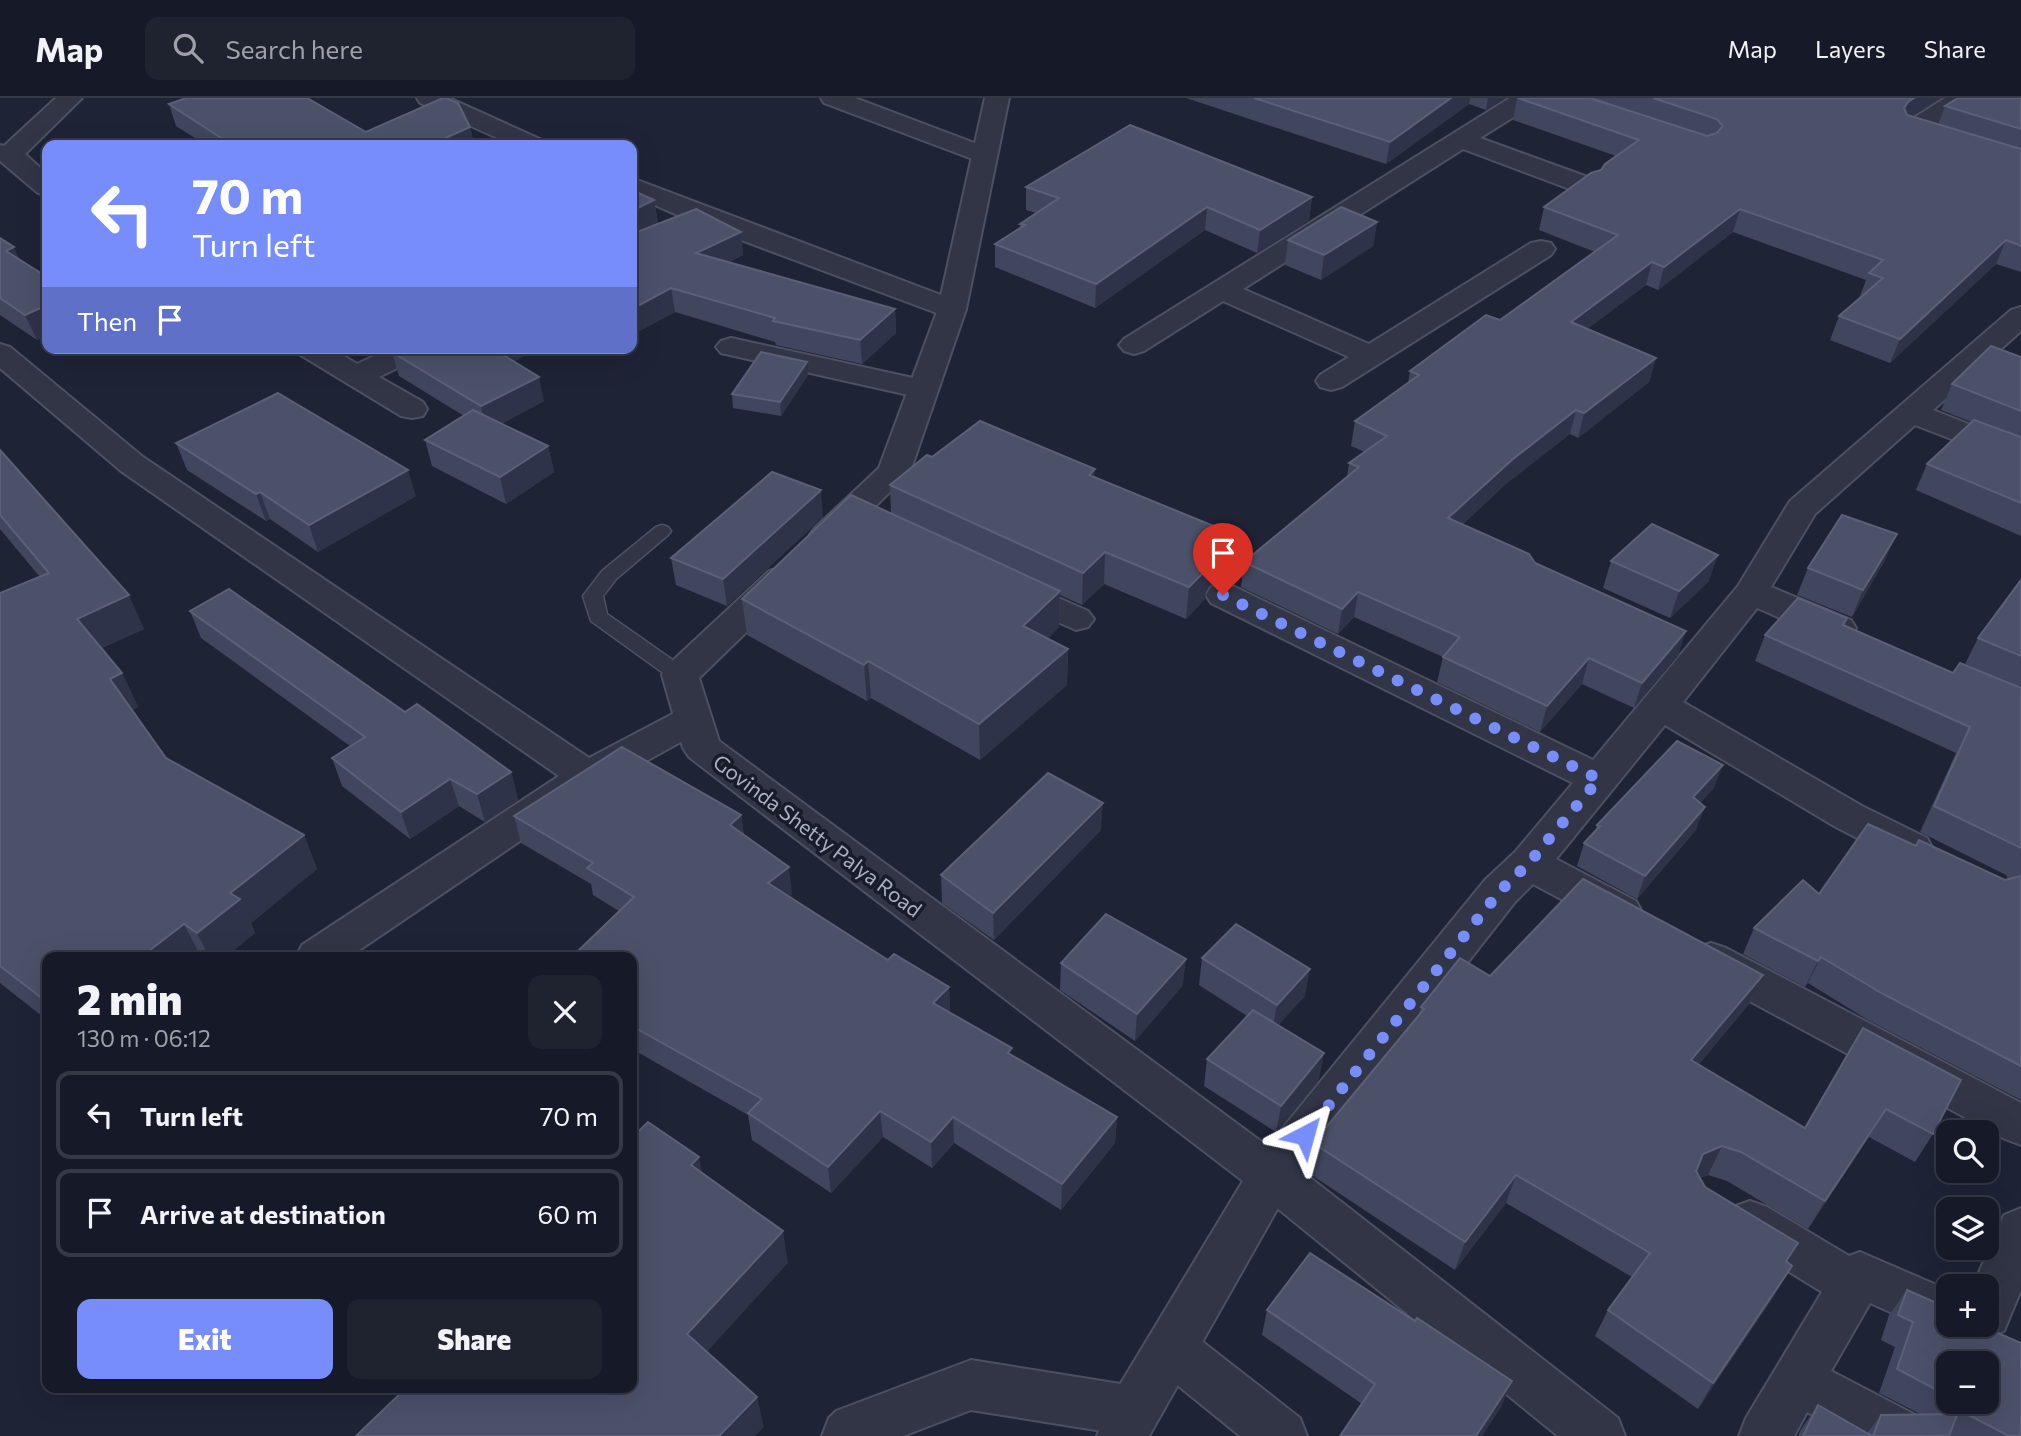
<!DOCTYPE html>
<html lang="en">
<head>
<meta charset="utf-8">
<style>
	body { margin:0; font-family:Commissioner,sans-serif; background:#1f2330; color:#f1f3f6; height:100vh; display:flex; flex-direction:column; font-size:26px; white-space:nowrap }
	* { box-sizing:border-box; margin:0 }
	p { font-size:23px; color:#9ea1a8 }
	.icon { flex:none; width:38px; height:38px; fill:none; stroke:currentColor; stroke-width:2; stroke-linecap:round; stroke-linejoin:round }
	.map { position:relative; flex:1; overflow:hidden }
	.drawer { position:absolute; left:42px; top:854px; width:595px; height:441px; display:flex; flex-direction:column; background:#161a28; border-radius:14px; box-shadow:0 7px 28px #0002,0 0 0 2px #353845 }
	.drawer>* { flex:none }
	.hud { position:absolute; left:42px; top:42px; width:595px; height:214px; border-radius:14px; box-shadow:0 7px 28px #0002,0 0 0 2px #353845; background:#778dfc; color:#fff; overflow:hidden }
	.controls { position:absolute; left:1936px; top:1022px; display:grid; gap:14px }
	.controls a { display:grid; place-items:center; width:63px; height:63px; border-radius:14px; background:#161a28; box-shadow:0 7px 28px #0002,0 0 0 2px #353845; font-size:35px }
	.pin { position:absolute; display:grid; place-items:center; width:60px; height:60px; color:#fff; margin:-72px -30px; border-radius:50% 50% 50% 0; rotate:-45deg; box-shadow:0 0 7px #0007 }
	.pin .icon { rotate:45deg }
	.me { position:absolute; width:77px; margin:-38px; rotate:39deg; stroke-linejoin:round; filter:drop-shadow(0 0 5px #0008) }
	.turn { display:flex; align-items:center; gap:24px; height:147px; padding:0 35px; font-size:32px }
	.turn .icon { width:91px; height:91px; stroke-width:2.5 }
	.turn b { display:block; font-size:49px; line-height:60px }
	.then { display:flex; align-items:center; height:66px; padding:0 35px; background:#0003; gap:14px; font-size:26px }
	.round { display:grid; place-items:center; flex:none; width:74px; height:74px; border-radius:14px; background:#1f2330 }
	.headline { display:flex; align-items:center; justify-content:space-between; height:119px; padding:0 35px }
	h1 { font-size:42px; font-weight:800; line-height:52px }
	.action { display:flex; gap:14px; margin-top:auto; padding:14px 35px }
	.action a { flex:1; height:80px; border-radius:14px; background:#778dfc; color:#fff; font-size:28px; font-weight:800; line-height:80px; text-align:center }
	.action a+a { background:#1f2330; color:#f1f3f6 }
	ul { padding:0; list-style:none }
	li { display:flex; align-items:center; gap:21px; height:88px; margin:0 14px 10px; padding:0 21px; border:4px solid #353845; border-radius:14px }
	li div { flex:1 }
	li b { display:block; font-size:26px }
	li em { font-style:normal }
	header { display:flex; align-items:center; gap:42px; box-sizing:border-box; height:98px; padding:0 35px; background:#161a28; border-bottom:2px solid #353845 }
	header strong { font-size:33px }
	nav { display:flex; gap:38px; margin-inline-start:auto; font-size:24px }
	.search { width:490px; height:63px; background:#1f2330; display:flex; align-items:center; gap:18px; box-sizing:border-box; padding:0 24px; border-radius:14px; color:#9ea1a8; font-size:26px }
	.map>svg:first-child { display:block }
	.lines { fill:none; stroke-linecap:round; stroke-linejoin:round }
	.service-casing { stroke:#4c5061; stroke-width:3 }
	.minor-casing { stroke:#4c5061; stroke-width:4 }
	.tertiary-casing { stroke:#4c5061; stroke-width:4 }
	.service { fill:#313546; fill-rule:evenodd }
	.minor { fill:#313546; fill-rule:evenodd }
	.tertiary { fill:#313546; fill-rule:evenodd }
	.wall { fill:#40465e }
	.shaded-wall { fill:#2e3349 }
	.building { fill:#4b5169; stroke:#5a6077; stroke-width:2; fill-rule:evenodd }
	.route { stroke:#778dfc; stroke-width:12; stroke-dasharray:0 21.6 }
	.labels { text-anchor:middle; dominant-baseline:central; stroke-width:7; stroke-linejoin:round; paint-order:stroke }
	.street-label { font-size:21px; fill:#aaafc4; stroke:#171b2a }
</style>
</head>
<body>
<header>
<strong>Map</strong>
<div class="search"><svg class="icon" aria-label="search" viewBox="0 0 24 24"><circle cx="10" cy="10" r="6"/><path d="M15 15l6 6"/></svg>Search here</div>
<nav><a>Map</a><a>Layers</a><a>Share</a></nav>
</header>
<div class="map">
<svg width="2021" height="1338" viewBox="0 0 2021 1338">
	<rect width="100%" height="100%" fill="#1e2336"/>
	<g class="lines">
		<defs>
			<polygon id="service" points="662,427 668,429 671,433 668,437 616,481 603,498 607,516 687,572 690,577 687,582 673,582 591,523 583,498 602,473 656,429"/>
			<g id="minor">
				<polygon points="56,0 82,0 25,56 47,76 47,97 38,95 0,63 0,47 4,48"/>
				<polygon points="417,0 449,0 542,42 546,47 513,47 420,5"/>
				<polygon points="821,0 855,0 993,52 997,57 993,62 984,65 975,62 824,5"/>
				<polygon points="1510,0 1539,0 1536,5 1480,40 1593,81 1597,87 1593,93 1584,95 1575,93 1463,51 1243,191 1369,246 1531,145 1541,143 1551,145 1555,151 1551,157 1342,289 1331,292 1320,289 1316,283 1320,277 1349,259 1223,203 1144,253 1134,256 1124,253 1119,247 1124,241"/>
				<polygon points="1945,0 1974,0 1971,5 1919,38 1910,40 1901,38 1898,33 1901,28"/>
				<polygon points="632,80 962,205 966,211 962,217 952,220 942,217 693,124 632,97"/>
				<path d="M2021 209V233L1933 312 2021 347V368L1915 327 1815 416 1771 489 1851 522 1856 530 1851 538C1824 545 1783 520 1757 510L1683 604 1862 708 1927 740 1933 751 1927 762 1913 766 1899 762 1834 728 1665 627 1556 761 1636 803 1642 814 1636 825 1621 830 1606 825 1533 786 1515 804 1303 1074 1618 1320 1625 1338H1558L1255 1092 1248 1078 1255 1064 1485 782 1515 754 1573 685 1211 505 1206 497 1211 489 1223 486 1235 489 1593 662 1738 488 1790 403 2011 212Z"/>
				<polygon points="731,240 922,282 933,285 937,291 933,297 922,300 721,255 716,249 721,243"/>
				<polygon points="0,246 10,249 143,359 589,660 680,612 693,608 706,612 712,621 706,630 601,688 349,859 296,859 302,847 559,678 121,373 0,270"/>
				<polygon points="294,250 331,250 357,266 391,250 431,250 426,256 379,279 423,304 427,311 423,318 412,320 401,318 299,256"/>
				<polygon points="1011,479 1088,513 1094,521 1088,529 1076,532 999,498 994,490 999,482"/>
				<polygon points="1711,845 1726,850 2021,1005 2021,1047 2005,1041 1696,874 1690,862 1696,850"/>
				<polygon points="1750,1103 1767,1109 1849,1158 1860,1154 1948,1192 1948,1227 1986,1227 1986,1188 1973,1188 2004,1117 2021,1110 2021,1192 2004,1233 1986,1240 1967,1231 1948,1240 1870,1205 1831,1273 1921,1320 1928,1338 1850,1338 1807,1314 1794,1338 1739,1338 1746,1320 1822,1194 1733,1139 1726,1124 1733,1109"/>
				<polygon points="1172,1227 1190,1234 1300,1320 1307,1338 1240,1338 1154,1268 1147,1251 1154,1234"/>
				<polygon points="971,1262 1133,1288 1151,1295 1159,1313 1151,1331 1133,1338 971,1312 903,1338 822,1338 829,1320 836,1313"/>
			</g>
			<g id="tertiary">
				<polygon points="985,0 1009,0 966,211 910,374 839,444 827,447 815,444 810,437 815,430 879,370 938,211"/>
				<polygon points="781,470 793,473 798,481 793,489 699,580 719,643 1289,1064 1296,1078 1149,1338 1097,1338 1115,1295 1243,1083 689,659 683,650 662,577 667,568 769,473"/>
			</g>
		</defs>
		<use href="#service" class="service-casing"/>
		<use href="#minor" class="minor-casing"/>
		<use href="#tertiary" class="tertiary-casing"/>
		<use href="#service" class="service"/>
		<use href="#minor" class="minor"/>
		<use href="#tertiary" class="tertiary"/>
	</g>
	<g class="wall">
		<polygon points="1186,0 1506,0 1486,12 1469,6 1386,66"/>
		<polygon points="1517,0 1941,0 1911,19 1938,27 1945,8 2021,0 2021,174 1996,166 1890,265 1830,242 1839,218 1862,198 1860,198 1866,182 1733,134 1658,192 1646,187 1587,231 1656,260 1649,284 1578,340 1570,336 1507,385 1462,427 1535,465 1678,558 1634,610 1582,586 1540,634 1437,584 1443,559 1354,519 1338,536 1241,489 1244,464 1347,379 1349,365 1365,354 1351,348 1355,323 1408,286 1410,273 1500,222 1595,154 1539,132 1544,109 1601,72 1616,58 1513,22"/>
		<polygon points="169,6 366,34 470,29 474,47 206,47 176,28"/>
		<polygon points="1026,89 1312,99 1309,122 1257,155 1205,132 1095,210 995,169 995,146 1020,131 1020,126 1036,115 1026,112"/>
		<polygon points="632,92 654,102 658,125 741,134 743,157 729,164 895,211 896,235 862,266 776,247 775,244 675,214 632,237"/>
		<polygon points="1377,124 1373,148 1321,182 1285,167 1288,142"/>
		<polygon points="0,140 20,162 47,179 47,238 37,242 0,217"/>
		<polygon points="392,254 514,264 544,303 501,326 548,348 554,374 506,406 432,368 425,342 464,318 399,278"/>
		<polygon points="2021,259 2021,438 1916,392 1927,366 1971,324 1941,312 1952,286"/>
		<polygon points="808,277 781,318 733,310 732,296"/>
		<polygon points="176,345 416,398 318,454 270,421 266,423 187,372"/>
		<polygon points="0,352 144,531 102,550 122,575 138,609 132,612 166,660 304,737 317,771 251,825 255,835 225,859 47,859 47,922 0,885 0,495 40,479 0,431"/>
		<polygon points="932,359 1095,379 1238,438 1235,470 1222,483 1209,488 1206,491 1205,501 1186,521 1104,486 1082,507 1060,497 1059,529 1047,541 1068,551 1067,587 980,662 871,600 867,603 747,537 742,501 891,415 890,387"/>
		<polygon points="823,419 727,508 676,487 671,460"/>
		<polygon points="1885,462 1852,519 1797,497 1808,470"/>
		<polygon points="1611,463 1709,483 1670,520 1603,490"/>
		<polygon points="2021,482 2021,590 1965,566 1978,540"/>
		<polygon points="190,513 405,614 511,674 518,702 485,724 459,708 410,741 342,688 332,660 350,648 201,540"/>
		<polygon points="1844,527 1953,575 2021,590 2021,1002 1868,922 1808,885 1805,889 1743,856 1754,830 1915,748 2005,782 2008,781 2006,777 1920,734 1956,655 1755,563 1765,537"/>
		<polygon points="1714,690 1700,705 1696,732 1637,801 1577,768 1584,745 1595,733 1597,727"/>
		<polygon points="741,717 744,738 792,796 789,799 888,862 949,889 950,914 1012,958 1117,1019 1115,1045 1061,1112 954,1045 932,1070 883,1039 831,1095 752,1042 748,1017 632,951 632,859 581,859 579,852 619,813 593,797 591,786 521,745 514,718"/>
		<polygon points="1101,732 994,842 942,805 941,777"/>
		<polygon points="1202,860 1305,898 1278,927 1319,982 1276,1034 1204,988 1207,961 1247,918 1199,887"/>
		<polygon points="1061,865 1183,887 1135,943 1060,892"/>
		<polygon points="1763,877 1749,906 1699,966 1805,1030 1863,930 1933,1036 1915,1064 1869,1039 1808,1131 1727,1083 1708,1077 1700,1080 1705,1089 1798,1145 1786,1164 1776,1195 1698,1311 1595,1238 1608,1212 1632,1179 1506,1105 1455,1172 1307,1074 1313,1045 1418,918 1421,909 1490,878"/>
		<polygon points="1907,1192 2021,1338 1798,1338 1801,1331 1818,1307 1867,1335 1881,1317 1920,1316 1879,1295 1895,1249 1881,1242 1889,1217"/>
		<polygon points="1267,1212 1502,1307 1482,1338 1340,1338 1362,1306 1262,1237"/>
	</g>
	<g class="shaded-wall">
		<polygon points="1451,0 1470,0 1469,6 1386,66 1390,44"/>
		<polygon points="1488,0 1506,0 1486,12"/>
		<polygon points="1914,0 1941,0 1900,26 1904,10 1908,4"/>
		<polygon points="470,29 474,47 430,47"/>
		<polygon points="1312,99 1309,122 1257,155 1260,132"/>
		<polygon points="654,102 658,125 632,137 632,113"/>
		<polygon points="1207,109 1205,132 1095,210 1096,186"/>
		<polygon points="1740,111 1733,134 1658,192 1664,169"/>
		<polygon points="1377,124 1373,148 1321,182 1324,157"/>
		<polygon points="741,134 743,157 700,179 696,155"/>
		<polygon points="2006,142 1996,166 1890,265 1900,241"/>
		<polygon points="14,149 25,174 6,153"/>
		<polygon points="1652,164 1646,187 1565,248 1571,224"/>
		<polygon points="671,190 675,214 632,237 632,211"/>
		<polygon points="47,207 47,238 37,242 25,217"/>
		<polygon points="895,211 896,235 862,266 860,242"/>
		<polygon points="490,250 541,250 495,273"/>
		<polygon points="1656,260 1649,284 1578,340 1584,315"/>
		<polygon points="807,264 808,277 781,318 780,304"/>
		<polygon points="539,279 544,303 487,333 481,308"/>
		<polygon points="1576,312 1570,336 1507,385 1443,445 1448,420 1513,361"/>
		<polygon points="548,348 554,374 506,406 500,379"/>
		<polygon points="1095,371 1094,403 1089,377"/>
		<polygon points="408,372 416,398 318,454 309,427"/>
		<polygon points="821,392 823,419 727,508 723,481"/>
		<polygon points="260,394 270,421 266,423 256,396"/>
		<polygon points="1897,436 1885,462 1852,519 1863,492"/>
		<polygon points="1238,438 1235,470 1222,483 1209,488 1206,491 1205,501 1186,521 1189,489 1212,456"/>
		<polygon points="1105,454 1104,486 1082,507 1083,475"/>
		<polygon points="1718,457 1709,483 1670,520 1679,493"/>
		<polygon points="1060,493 1059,529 1023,564 1023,528"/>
		<polygon points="1358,494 1354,519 1338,536 1342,511"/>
		<polygon points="129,497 144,531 93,554 77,521"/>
		<polygon points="1686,533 1678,558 1634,610 1642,585"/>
		<polygon points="1068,551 1067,587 980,662 979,626"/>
		<polygon points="1589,560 1582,586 1540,634 1547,608"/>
		<polygon points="868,563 871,600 867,603 864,567"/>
		<polygon points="122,575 138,609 126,615 110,581"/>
		<polygon points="1723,667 1714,690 1685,721 1693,699"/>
		<polygon points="511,674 518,702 485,724 477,696"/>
		<polygon points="450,681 459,708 410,741 401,714"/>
		<polygon points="1103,705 1101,732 994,842 993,815"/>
		<polygon points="1705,709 1696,732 1637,801 1645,778"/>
		<polygon points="741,717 745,744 730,727"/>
		<polygon points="304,737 317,771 251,825 255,835 225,859 209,859 197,835 230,795"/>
		<polygon points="789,769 792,796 772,812 768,785"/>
		<polygon points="184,826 201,859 141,859"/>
		<polygon points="1821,859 1808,885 1805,889 1818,863"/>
		<polygon points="1186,861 1183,887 1135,943 1137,916"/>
		<polygon points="1310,871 1305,898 1272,934 1277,907"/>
		<polygon points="1763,877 1749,906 1678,991 1691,962"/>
		<polygon points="949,889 950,916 933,905"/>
		<polygon points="1324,955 1319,982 1276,1034 1281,1008"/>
		<polygon points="1886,1011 1869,1039 1808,1131 1825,1103"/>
		<polygon points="880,1013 883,1039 831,1095 828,1069"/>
		<polygon points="953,1019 954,1045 932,1070 931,1044"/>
		<polygon points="1117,1019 1115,1045 1061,1112 1062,1086"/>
		<polygon points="1722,1048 1708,1077 1690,1084 1703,1056"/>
		<polygon points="699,1059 706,1092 691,1067"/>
		<polygon points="1516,1077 1506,1105 1455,1172 1465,1144"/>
		<polygon points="783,1133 788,1165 695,1267 687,1236"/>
		<polygon points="1792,1168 1776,1195 1698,1311 1713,1285"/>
		<polygon points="1512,1283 1502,1307 1482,1338 1476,1338"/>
		<polygon points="757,1299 764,1329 755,1338 719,1338"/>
	</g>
	<g class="building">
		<polygon points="186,0 307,0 366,34 443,0 446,0 458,5 470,29 430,47 241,47 237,45 232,47 169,6"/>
		<polygon points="1254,0 1451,0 1390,44"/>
		<polygon points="1518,0 1590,0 1707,38 1717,35 1723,28 1717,21 1653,0 1914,0 1908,4 1904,10 1907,17 2021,51 2021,148 2006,142 1900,241 1839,218 1883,180 1869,175 1883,162 1740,111 1664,169 1652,164 1571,224 1656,260 1584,315 1576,312 1513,361 1448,420 1529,456 1535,465 1686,533 1642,585 1589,560 1547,608 1443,559 1460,539 1358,494 1342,511 1244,464 1359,369 1349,365 1387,338 1355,323 1419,277 1410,273 1486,217 1500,222 1618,137 1544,109 1591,75 1601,72 1605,66 1639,42"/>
		<polygon points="1958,0 2021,0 2021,31 1945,8"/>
		<polygon points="1130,27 1312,99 1260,132 1207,109 1096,186 995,146 1025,127 1020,126 1059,100 1026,89"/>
		<polygon points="632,92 654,102 632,113"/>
		<polygon points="1341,109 1377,124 1324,157 1288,142"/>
		<polygon points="696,111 741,134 696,155 895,211 860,242 773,223 775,220 671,190 632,211 632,136"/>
		<polygon points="0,140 14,149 6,153 47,179 47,207 25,217 0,200"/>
		<polygon points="1991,248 2021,259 2021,313 1952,286"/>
		<polygon points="400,250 492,250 539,279 481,308 392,254"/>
		<polygon points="761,254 807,264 780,304 732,296"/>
		<polygon points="278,295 408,372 309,427 260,394 256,396 176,345"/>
		<polygon points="473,312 548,348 500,379 425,342"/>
		<polygon points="1974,322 2021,339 2021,405 1927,366"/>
		<polygon points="980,323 1095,371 1089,377 1238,438 1226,452 1212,456 1207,464 1209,469 1189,489 1105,454 1083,475 890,387 927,357 932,359"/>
		<polygon points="0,352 129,497 77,521 122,575 110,581 166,660 304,737 230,795 240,801 197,835 184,826 141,859 47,859 47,904 0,868 0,495 49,475 0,417"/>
		<polygon points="772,374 821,392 723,481 671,460"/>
		<polygon points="851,397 1060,493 1023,528 1068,551 979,626 868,563 864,567 742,501"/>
		<polygon points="1842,417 1897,436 1863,492 1808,470"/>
		<polygon points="1652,426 1718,457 1679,493 1611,463"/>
		<polygon points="2021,482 2021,558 1978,540"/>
		<polygon points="229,491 405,614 417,606 511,674 477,696 450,681 401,714 332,660 365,639 190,513"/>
		<polygon points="1798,500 1847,520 1843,527 1953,575 1960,565 2021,590 2021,750 1934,708 1970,629 1765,537"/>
		<polygon points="1677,643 1723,667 1693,699 1705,709 1645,778 1584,745 1600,728 1597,727"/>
		<polygon points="622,649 741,717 730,727 789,769 768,785 888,862 894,856 949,889 933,905 1012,950 1008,955 1117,1019 1062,1086 953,1019 931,1044 880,1013 828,1069 748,1015 762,1001 632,928 632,859 583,859 585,857 579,852 634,799 587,770 593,765 514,718"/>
		<polygon points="1048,675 1103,705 993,815 941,777"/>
		<polygon points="1868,726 1916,748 1919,742 2005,782 2021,778 2021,968 1883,896 1821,859 1818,863 1754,830 1803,782 1819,796"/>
		<polygon points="1583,781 1763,877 1691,962 1805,1030 1863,930 1961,982 1933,1036 1886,1011 1825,1103 1741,1054 1722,1048 1703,1056 1696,1073 1705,1089 1798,1145 1786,1163 1792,1168 1713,1285 1608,1212 1650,1155 1516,1077 1465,1144 1313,1045 1424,911 1421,909 1460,860 1490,878"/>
		<polygon points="1106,816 1186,861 1137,916 1061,865"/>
		<polygon points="1236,826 1310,871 1277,907 1202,860"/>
		<polygon points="1253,912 1324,955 1281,1008 1207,961"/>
		<polygon points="648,1024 699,1059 691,1067 783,1133 687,1236 757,1299 719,1338 356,1338 406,1290 632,1290 632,1040"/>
		<polygon points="1310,1155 1415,1223 1417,1220 1512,1283 1476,1338 1340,1338 1375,1286 1267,1212"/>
		<path d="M1907 1192 1948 1210V1227H1980L2021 1245V1338H2009L1959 1312 1949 1338H1873L1881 1317 1949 1316 1941 1294 1897 1271 1913 1224 1898 1217ZM1948 1265H1986V1304H1948Z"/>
		<polygon points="1818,1307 1872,1338 1803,1338"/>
	</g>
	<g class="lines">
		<polyline class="route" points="1223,497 1599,681 1529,765 1500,793 1305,1037"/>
	</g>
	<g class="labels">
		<g class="street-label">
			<text transform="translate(818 737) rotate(37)">Govinda Shetty Palya Road</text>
		</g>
	</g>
</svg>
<div class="controls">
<a><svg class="icon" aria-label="search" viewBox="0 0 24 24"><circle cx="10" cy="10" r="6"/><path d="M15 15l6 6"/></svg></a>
<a><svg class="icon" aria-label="layers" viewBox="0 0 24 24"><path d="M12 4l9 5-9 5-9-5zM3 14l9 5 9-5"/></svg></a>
<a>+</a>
<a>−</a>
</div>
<div class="pin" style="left:1223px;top:497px;background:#d93025"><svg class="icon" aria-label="arrive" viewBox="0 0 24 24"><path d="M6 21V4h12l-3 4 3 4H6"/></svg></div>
<svg class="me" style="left:1305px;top:1037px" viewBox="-20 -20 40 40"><path d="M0-17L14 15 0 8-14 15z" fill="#778dfc" stroke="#fff" stroke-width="4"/></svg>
<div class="hud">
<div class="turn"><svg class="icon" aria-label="left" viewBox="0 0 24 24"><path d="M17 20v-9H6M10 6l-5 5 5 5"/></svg><div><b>70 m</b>Turn left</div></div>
<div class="then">Then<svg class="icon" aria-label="arrive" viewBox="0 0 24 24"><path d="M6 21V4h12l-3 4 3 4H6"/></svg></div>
</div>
<section class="drawer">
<div class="headline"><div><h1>2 min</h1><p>130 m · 06:12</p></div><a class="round"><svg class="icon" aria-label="close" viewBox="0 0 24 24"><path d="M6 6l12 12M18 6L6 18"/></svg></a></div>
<ul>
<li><svg class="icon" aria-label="left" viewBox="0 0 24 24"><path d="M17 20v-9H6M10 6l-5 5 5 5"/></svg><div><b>Turn left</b></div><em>70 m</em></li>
<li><svg class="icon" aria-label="arrive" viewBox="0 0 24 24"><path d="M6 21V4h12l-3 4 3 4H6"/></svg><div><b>Arrive at destination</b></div><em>60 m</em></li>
</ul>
<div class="action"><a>Exit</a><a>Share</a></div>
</section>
</div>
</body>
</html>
